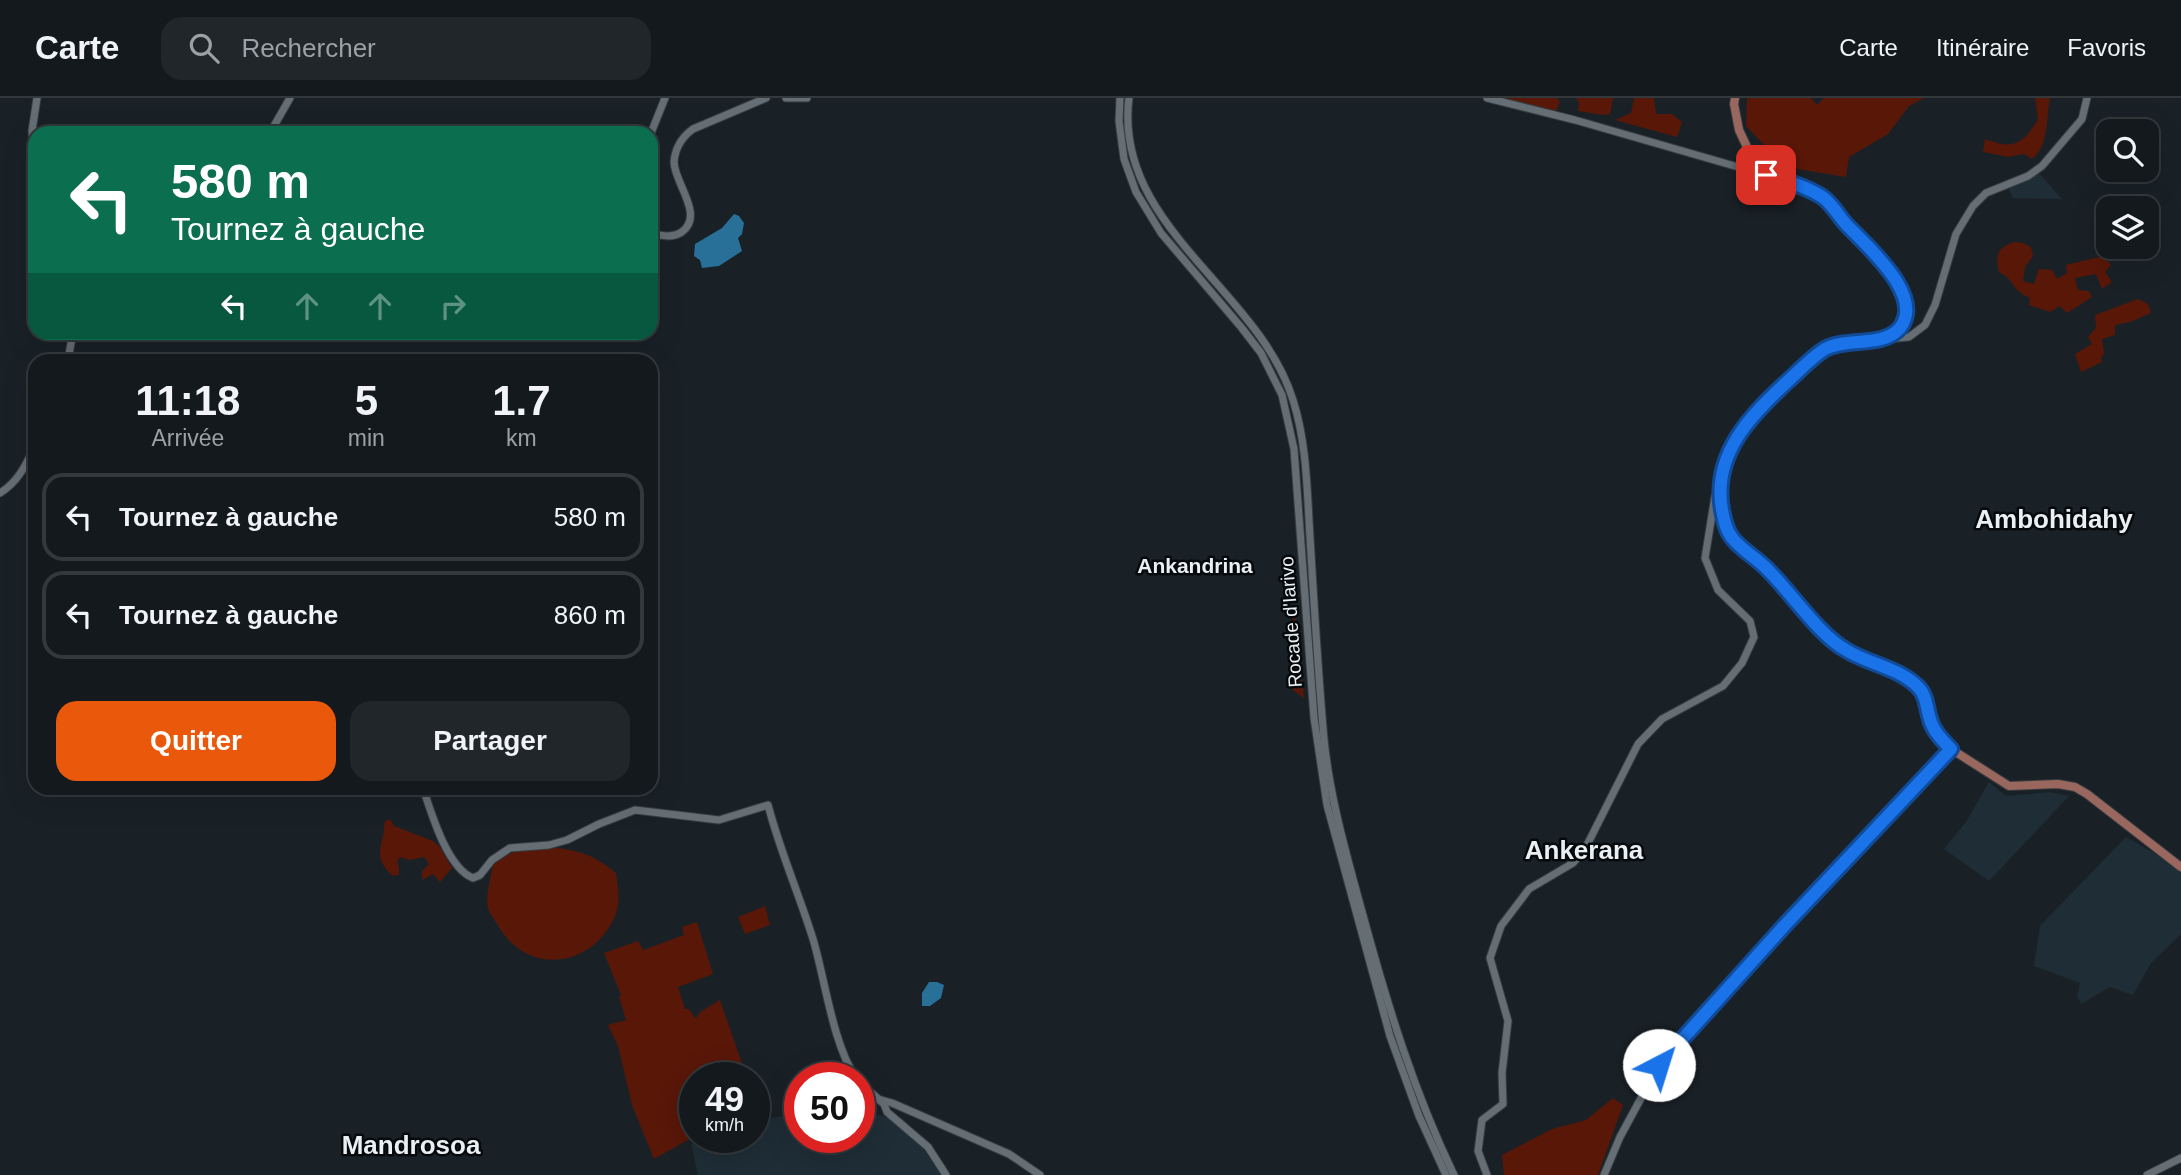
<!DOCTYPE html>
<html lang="fr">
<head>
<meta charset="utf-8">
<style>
	body { margin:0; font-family:Arial,sans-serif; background:#20262a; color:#f1f3f6; height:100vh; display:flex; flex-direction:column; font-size:26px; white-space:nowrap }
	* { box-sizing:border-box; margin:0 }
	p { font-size:23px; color:#9da0a4 }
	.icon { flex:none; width:38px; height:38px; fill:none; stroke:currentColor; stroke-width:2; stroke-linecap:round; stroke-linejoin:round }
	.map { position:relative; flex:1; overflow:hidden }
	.drawer { position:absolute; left:28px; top:256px; width:630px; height:441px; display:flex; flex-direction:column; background:#13191d; border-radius:21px; box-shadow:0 7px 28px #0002,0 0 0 2px #32383b }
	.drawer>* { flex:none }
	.hud { position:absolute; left:28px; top:28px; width:630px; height:214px; border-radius:21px; box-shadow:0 7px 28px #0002,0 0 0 2px #32383b; background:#0b6e4f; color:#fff; overflow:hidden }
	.fabs { position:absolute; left:2096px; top:21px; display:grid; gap:14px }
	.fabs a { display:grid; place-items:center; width:63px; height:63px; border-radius:14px; background:#13191d; box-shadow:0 7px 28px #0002,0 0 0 2px #32383b; font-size:35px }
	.speed { position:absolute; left:679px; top:964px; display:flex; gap:14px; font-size:35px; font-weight:700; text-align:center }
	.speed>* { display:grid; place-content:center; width:91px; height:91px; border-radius:50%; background:#13191d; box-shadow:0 7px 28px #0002,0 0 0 2px #32383b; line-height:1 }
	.speed small { font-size:18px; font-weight:400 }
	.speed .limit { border:10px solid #d22; background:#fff; color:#111 }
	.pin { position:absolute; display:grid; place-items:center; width:60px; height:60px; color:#fff; margin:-30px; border-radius:14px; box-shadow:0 4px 10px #0006 }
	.me { position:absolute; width:77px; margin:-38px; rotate:40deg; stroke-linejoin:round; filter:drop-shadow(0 0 5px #0008) }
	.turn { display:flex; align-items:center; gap:24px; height:147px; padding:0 28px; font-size:32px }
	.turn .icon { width:91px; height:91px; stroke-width:2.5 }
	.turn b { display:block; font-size:49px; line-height:60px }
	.lanes { display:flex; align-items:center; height:66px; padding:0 28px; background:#0003; justify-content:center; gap:35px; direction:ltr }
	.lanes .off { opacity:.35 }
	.eta { display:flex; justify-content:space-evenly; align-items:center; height:119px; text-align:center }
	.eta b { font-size:42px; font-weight:600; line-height:49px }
	.cta { display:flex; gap:14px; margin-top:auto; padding:14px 28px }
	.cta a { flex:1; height:80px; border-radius:21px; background:#ea580c; color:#fff; font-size:28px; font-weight:600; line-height:80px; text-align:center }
	.cta a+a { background:#20262a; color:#f1f3f6 }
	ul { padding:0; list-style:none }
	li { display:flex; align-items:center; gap:21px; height:88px; margin:0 14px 10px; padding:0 14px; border:4px solid #32383b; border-radius:21px }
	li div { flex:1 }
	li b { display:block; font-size:26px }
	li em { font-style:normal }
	header { display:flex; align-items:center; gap:42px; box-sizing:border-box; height:98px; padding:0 35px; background:#13191d; border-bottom:2px solid #32383b }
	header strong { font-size:33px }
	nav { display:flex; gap:38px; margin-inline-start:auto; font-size:24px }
	.search { width:490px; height:63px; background:#20262a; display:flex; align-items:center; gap:18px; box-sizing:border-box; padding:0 24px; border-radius:21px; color:#9da0a4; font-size:26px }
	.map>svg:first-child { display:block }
	.built { fill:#1f2d36 }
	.green { fill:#591708 }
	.water { fill:#287098 }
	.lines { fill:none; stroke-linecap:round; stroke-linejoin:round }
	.secondary-casing { stroke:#373d41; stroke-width:9 }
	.primary-casing { stroke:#373d41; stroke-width:10 }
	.secondary { stroke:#656e74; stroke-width:7 }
	.primary { stroke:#9a675e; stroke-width:8 }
	.route-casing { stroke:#114b97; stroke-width:18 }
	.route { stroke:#1a73e8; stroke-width:12 }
	.labels { text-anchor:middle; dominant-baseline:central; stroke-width:5; stroke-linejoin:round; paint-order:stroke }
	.street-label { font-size:19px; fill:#e9eff2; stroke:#070a0d }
	.neighbourhood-label { font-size:21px; font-weight:bold; fill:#e9eff2; stroke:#070a0d }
	.district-label { font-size:26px; font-weight:bold; fill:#e9eff2; stroke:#070a0d }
</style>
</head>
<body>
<header>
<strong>Carte</strong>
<div class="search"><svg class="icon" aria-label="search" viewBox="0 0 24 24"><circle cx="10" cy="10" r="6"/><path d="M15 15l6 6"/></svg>Rechercher</div>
<nav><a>Carte</a><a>Itinéraire</a><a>Favoris</a></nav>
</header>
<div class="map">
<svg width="2181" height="1077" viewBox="0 0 2181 1077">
	<rect width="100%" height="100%" fill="#192127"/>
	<g class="built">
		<polygon points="2039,75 2062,101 2013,100 2008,89"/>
		<polygon points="1989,684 2006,698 2049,694 2069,698 1989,783 1944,751 1966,724"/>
		<polygon points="2126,739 2166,762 2181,775 2181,836 2151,865 2133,897 2110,889 2081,906 2077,898 2080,885 2034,868 2040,828"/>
		<polygon points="859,1014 871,1014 891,1021 917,1042 941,1077 698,1077 691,1046 707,1040 754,1040 754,1023 800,1015 800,1040 859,1040"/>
	</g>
	<g class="green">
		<polygon points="1504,0 1557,0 1560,4 1556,13"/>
		<polygon points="1576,0 1613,0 1610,16 1603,17 1578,13 1579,5"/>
		<polygon points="1634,0 1654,0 1656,16 1672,16 1682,24 1677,39 1615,22 1631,15"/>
		<polygon points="1747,0 1811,0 1817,7 1824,0 1924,0 1909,8 1888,36 1849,59 1846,79 1785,69 1746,28"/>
		<path d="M2035 0H2050C2046 19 2049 48 2032 61L2024 56 2008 59 1983 54 1985 41C2013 52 2023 47 2038 21Z"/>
		<path d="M2014 144 2023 145 2031 149 2033 158 2025 169 2023 183 2034 186 2039 171 2052 172 2057 181 2067 175 2066 167 2103 158 2111 167 2105 174 2112 184 2102 191 2096 176 2075 180 2078 192 2089 193 2092 199 2067 215 2060 208 2050 214 2029 207 2030 200C2011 192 2016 183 1999 174 1995 157 1997 150 2014 144Z"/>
		<polygon points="2138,201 2148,206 2151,215 2130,224 2115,227 2115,237 2102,241 2104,256 2101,259 2102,264 2081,274 2075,256 2092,246 2088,239 2096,230 2095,217"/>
		<polygon points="1294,504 1304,600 1293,592 1290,558"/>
		<path d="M386 722H391L394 728 433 743 439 748 452 770 440 784 433 776 422 782V773L429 766 424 759 409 762 400 759 397 764 399 770V777L393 778C378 764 378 756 383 738 385 731 383 727 386 722Z"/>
		<path d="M546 748C577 753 591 754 616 775 618 790 621 804 615 818 593 869 529 879 499 829 496 824 490 816 488 810 485 799 491 779 493 767 510 753 524 750 546 748Z"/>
		<polygon points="765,808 770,827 745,836 738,819"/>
		<polygon points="697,824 713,876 678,889 685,911 689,911 696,921 700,914 720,902 747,980 695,980 695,1038 654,1061 632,1007 618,948 608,927 626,922 619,899 621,897 604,855 638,843 643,852 684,837 682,829"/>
		<polygon points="1613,1000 1623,1007 1598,1077 1504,1077 1502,1057 1552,1031 1586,1022"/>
	</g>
	<g class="water">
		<polygon points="734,116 739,118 744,125 742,136 738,140 742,153 719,168 702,170 700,162 694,158 695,146 722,130"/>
		<polygon points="929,884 937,884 944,887 941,900 930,908 922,908 922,895"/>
	</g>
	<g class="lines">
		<defs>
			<g id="secondary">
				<polyline points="786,0 807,0"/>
				<polyline points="1120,0 1119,23 1124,61 1136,94 1161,135 1241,229 1261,255 1282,297 1294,351 1314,620 1327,707 1390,938 1419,1018 1446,1077"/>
				<path d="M1129 0C1113 128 1259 191 1293 302 1307 346 1307 393 1310 439 1314 506 1318 574 1324 641 1330 702 1348 762 1364 821 1388 909 1414 994 1454 1077"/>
				<polyline points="1487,0 1575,22 1766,77"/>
				<polyline points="270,35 290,0"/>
				<polyline points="651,35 665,0"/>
				<polyline points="35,124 31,82 34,55 32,33 37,0"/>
				<path d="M651 135C661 138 675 140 683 133 704 116 674 84 674 64 675 51 682 39 693 31L766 0"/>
				<polyline points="1885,241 1909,239 1925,227 1935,207 1956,136 1973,108 1986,95 2028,78 2042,68 2082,21 2087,0"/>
				<polyline points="68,262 73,234"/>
				<path d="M0 395C18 384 26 367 35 348"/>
				<path d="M423 690C431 714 447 770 473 780L480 777 492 762 510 750 549 747 567 742 599 726 635 712 719 722 768 707C780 753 799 796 813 841 825 881 833 947 856 980"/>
				<polyline points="859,984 884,1006 887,1014 928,1049 946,1077"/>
				<polyline points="878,1001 892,1005 1009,1056 1040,1077"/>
				<polyline points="1487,1077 1478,1053 1482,1022 1503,1006 1502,975 1508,923 1490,860 1501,828 1529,791 1573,765 1584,753 1638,646 1662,621 1723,588 1742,565 1754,539 1750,523 1718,492 1705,460 1715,398 1720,388"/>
				<polyline points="1604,1077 1620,1039 1659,967 1785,827 1951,651"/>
				<polyline points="2147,1077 2181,1060"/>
			</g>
			<polyline id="primary" points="1735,0 1734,6 1739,32 1755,66 1767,77 1823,99 1846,126 1883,163 1901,191 1905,218 1899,231 1887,239 1826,250 1765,304 1749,322 1732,345 1721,379 1722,409 1728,435 1733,442 1767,471 1834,544 1856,558 1897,574 1914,585 1922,593 1930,624 1942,642 1951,651 2009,688 2058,686 2075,689 2087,696 2181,769"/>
		</defs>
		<use href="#secondary" class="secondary-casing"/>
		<use href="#primary" class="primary-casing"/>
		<use href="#secondary" class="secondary"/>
		<use href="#primary" class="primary"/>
	</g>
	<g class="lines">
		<defs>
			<path id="route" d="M1659 967 1785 827 1951 651C1943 643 1933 633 1930 621 1926 609 1927 597 1917 588 1897 569 1868 566 1846 552 1819 537 1792 496 1769 473 1758 461 1743 453 1733 441 1726 433 1724 422 1722 412 1712 356 1751 317 1789 282 1800 272 1812 259 1825 251 1847 239 1883 250 1900 230 1926 197 1864 146 1845 125 1838 117 1831 104 1821 98 1805 88 1784 82 1766 77"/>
		</defs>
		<use href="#route" class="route-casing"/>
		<use href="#route" class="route"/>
	</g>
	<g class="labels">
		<g class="street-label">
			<text transform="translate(1291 524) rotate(-94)">Rocade d'Iarivo</text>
		</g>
		<g class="neighbourhood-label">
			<text x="1195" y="467">Ankandrina</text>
		</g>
		<g class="district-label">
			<text x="2054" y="421">Ambohidahy</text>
			<text x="1584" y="752">Ankerana</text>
			<text x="411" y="1047">Mandrosoa</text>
		</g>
	</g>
</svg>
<div class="fabs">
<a><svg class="icon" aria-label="search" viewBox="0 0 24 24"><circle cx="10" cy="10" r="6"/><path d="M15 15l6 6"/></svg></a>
<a><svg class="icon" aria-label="layers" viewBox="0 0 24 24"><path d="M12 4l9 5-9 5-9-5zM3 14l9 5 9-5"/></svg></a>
</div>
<div class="speed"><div>49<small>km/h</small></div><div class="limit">50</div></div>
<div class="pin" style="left:1766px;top:77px;background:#d93025"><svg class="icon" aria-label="arrive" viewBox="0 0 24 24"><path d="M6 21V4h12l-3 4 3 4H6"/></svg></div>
<svg class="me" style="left:1659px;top:967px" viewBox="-20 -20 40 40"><circle r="19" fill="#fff"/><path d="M0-13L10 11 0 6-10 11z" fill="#1a73e8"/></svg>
<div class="hud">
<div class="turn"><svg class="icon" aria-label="left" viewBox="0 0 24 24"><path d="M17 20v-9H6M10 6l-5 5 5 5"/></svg><div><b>580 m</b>Tournez à gauche</div></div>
<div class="lanes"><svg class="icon" aria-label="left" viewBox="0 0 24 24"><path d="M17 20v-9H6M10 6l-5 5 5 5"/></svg><svg class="icon off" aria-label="ahead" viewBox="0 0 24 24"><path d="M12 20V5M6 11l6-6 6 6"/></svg><svg class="icon off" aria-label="ahead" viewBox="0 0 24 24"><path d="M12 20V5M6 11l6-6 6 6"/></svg><svg class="icon off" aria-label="right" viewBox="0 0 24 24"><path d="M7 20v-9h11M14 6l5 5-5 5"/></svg></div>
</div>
<section class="drawer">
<div class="eta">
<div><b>11:18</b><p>Arrivée</p></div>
<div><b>5</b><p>min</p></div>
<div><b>1.7</b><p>km</p></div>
</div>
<ul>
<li><svg class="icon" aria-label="left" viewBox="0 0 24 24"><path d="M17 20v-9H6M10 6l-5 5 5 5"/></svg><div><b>Tournez à gauche</b></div><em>580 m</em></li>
<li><svg class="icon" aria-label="left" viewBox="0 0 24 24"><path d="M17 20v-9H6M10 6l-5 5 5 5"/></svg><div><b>Tournez à gauche</b></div><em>860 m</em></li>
</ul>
<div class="cta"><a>Quitter</a><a>Partager</a></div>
</section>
</div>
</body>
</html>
